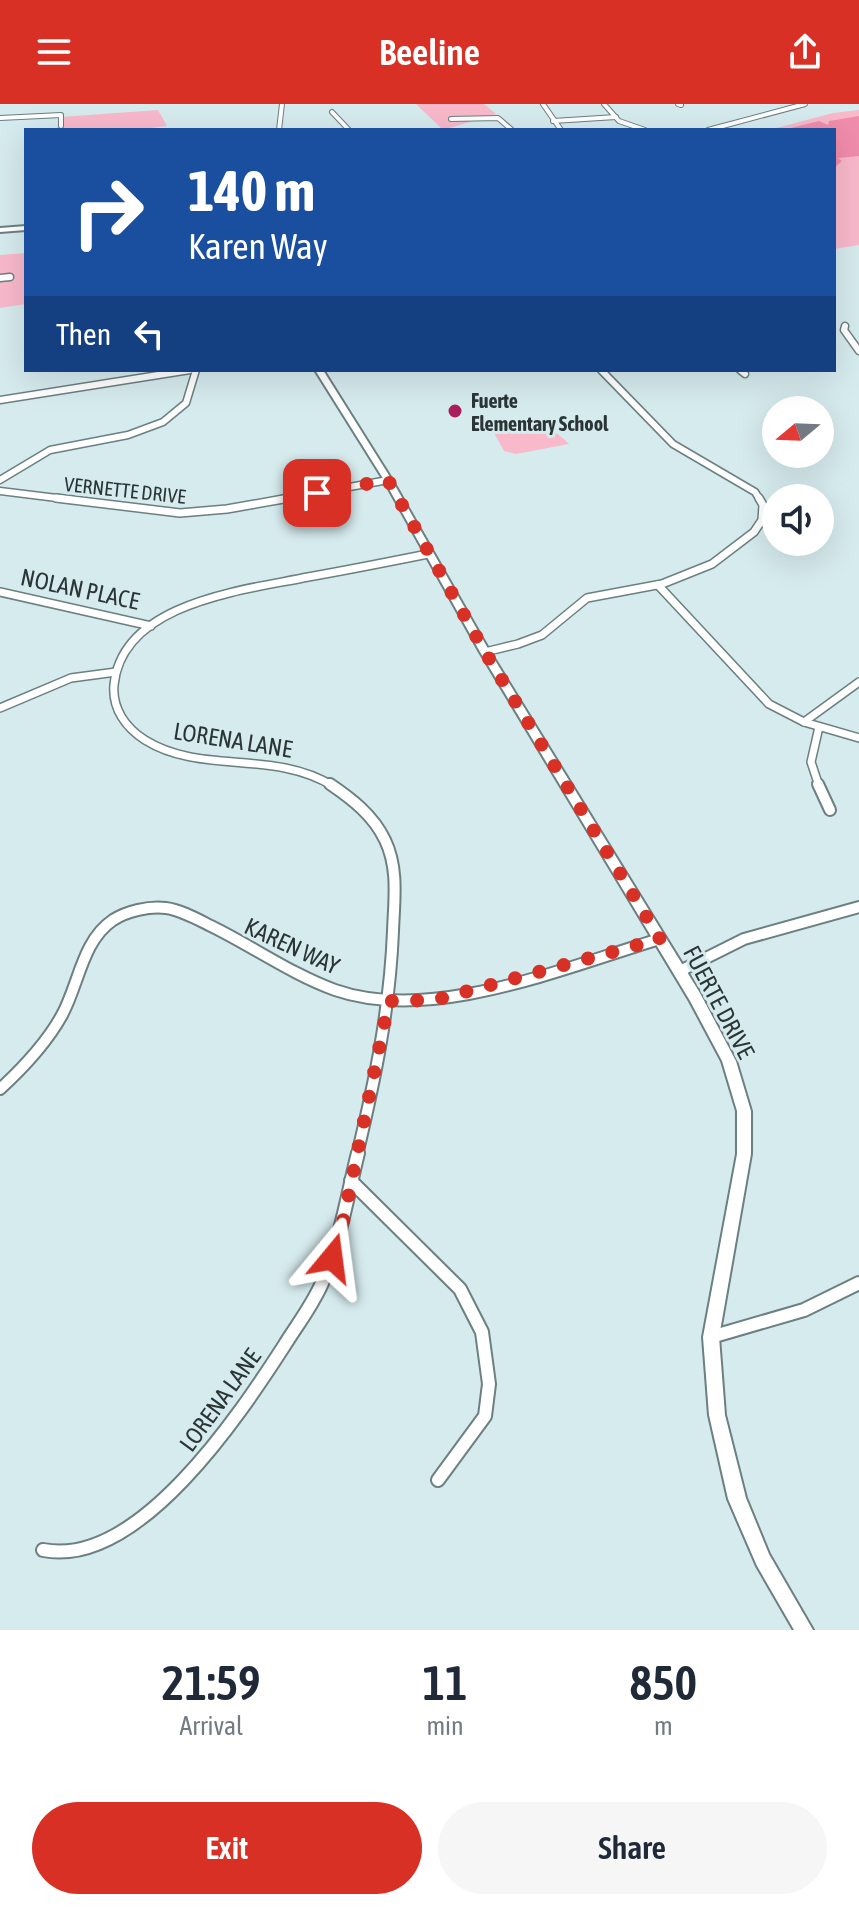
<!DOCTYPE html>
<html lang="en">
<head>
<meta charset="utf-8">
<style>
	body { margin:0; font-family:"Asap Condensed",sans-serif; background:#f6f6f7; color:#1f2937; height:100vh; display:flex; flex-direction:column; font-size:30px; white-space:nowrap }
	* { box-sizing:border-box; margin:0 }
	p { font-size:26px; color:#747a83 }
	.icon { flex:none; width:44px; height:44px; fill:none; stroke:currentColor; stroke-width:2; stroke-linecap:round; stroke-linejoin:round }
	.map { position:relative; height:1526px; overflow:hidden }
	.panel { display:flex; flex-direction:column; background:#fff; flex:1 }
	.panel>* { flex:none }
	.top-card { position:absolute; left:24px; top:24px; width:812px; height:244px; border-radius:0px; box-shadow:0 8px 32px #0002; background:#1a4fa0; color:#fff; overflow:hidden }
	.needle { width:52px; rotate:251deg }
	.buttons { position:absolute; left:762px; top:292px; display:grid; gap:16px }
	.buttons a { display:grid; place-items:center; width:72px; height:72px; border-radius:50%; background:#fff; box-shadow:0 8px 32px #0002; font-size:40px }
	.pin { position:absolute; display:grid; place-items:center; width:68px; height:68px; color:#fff; margin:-34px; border-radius:16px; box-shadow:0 4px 12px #0006 }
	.me { position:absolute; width:88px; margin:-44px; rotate:16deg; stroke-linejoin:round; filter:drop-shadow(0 0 6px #0008) }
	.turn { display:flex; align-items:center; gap:28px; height:168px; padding:0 32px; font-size:36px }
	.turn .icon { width:104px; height:104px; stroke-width:2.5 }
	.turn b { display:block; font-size:56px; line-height:68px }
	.then { display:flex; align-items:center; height:76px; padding:0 32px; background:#0003; gap:16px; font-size:30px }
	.eta { display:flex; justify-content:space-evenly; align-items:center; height:136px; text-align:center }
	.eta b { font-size:48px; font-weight:600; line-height:56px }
	.primary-button { display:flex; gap:16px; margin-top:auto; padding:16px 32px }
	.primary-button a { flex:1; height:92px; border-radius:48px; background:#d93025; color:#fff; font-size:32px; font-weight:600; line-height:92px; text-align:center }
	.primary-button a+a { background:#f6f6f7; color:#1f2937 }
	header { display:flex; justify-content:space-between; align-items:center; height:104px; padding:0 32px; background:#d93025; color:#fff; font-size:36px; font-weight:600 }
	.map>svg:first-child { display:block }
	.green { fill:#f8b9cb }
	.forest { fill:#f08cac }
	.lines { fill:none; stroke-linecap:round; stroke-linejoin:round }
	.street-far4-casing { stroke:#6c7f81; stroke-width:6 }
	.street-far3-casing { stroke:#6c7f81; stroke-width:9 }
	.street-far2-casing { stroke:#6c7f81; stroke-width:10 }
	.street-far1-casing { stroke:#6c7f81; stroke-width:14 }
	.street-casing { stroke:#6c7f81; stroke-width:16 }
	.secondary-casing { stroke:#6c7f81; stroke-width:4 }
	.street-far4 { stroke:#fff; stroke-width:4 }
	.street-far3 { stroke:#fff; stroke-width:6 }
	.street-far2 { stroke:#fff; stroke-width:7 }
	.street-far1 { stroke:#fff; stroke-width:10 }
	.street { stroke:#fff; stroke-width:12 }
	.secondary { fill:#fff; fill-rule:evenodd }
	.route { stroke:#d93025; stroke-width:14; stroke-dasharray:0 25.2 }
	.poi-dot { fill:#ab1e5d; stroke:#d6ebee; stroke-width:3 }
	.labels { text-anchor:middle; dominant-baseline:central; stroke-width:6; stroke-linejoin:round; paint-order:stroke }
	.far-poi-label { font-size:20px; font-weight:bold; fill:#2c3536; stroke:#d6ebee; text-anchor:start }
	.far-street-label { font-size:20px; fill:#2c3536; stroke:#d6ebee }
	.street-label { font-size:24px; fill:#2c3536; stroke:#d6ebee }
</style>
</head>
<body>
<header><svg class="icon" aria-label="menu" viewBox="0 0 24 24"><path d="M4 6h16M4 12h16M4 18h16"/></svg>Beeline<svg class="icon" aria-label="share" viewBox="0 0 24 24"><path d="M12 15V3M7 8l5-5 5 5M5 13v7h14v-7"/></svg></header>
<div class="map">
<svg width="859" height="1526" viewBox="0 0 859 1526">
	<rect width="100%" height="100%" fill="#d6ebee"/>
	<g class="green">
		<polygon points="416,0 484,0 496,10 443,26"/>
		<polygon points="158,6 167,22 135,26 51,26 61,22 61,13"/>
		<polygon points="859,6 859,141 834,145 834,26 769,26 833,9"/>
		<polygon points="26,149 26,200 0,204 0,151"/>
		<path d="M486 314C519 313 546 316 569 340L516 350 504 347Z"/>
	</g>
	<polygon class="forest" points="859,12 859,52 838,54 842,57 834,64 834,26 783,26 819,17 828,21 829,17"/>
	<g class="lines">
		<defs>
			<g id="street-far4">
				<polyline points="543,0 561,26"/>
				<polyline points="604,0 619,17 645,26"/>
				<polyline points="678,0 681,1"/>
				<polyline points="332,8 349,26"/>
				<polyline points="0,14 61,11 61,22"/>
				<polyline points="451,15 498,14 512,26"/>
				<polyline points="553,17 616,13"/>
				<polyline points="279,26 282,0"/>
				<polyline points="708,26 805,0"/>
				<polyline points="4,174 10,173"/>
			</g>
			<g id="street-far3">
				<polyline points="0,174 10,173"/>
				<polyline points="845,222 844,226 859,247"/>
				<polyline points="601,266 673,340 755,388 760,396"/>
				<polyline points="740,266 745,270"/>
				<polyline points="0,296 190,266"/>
				<polyline points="0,376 50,346 128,331 163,318 186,299 196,266"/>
				<polyline points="0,387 73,396"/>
				<polyline points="278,396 388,376"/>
			</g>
			<g id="street-far2">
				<polyline points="56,394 180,409 227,405 289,394"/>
				<polyline points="658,481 769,600 804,618 859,634"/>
				<polyline points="0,488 151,522"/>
				<polyline points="485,548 518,540 542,531 587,494 662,480 712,460 754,428 762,416 763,401 759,394"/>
				<polyline points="0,604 71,574 116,568"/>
				<polyline points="804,618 859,578"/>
				<path d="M333 682C272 645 201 671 145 636 126 624 112 605 114 581 122 498 245 486 308 473 348 466 388 458 428 450"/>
				<polyline points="819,682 811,658 819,623"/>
			</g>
			<g id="street-far1">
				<path d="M330 680C352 695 373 711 385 736 399 765 394 797 393 827 390 904 375 976 357 1051"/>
				<polyline points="818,680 830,706"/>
				<polyline points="680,867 744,835 859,803"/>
				<path d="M0 985C24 963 46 940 62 911 79 880 82 837 113 816 127 807 149 802 166 804 181 806 197 815 211 822 252 842 291 870 335 886 432 920 565 863 660 835"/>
			</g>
			<g id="street">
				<polyline points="351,1077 460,1185 482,1228 489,1280 485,1312 438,1376"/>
				<polyline points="711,1233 804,1206 859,1179"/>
				<path d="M43 1446C138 1465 240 1310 284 1242 297 1221 312 1202 322 1179 340 1138 347 1093 358 1049"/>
			</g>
			<g id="secondary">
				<polygon points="26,122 26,126 0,128 0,124"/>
				<polygon points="315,266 323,266 392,376 490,548 700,889 736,957 751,1007 751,1050 719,1233 725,1311 746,1394 769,1450 813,1526 794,1526 757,1462 728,1395 709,1311 703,1233 737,1050 737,1007 722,957 690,897 480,548 384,376"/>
			</g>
		</defs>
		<use href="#street-far4" class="street-far4-casing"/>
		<use href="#street-far3" class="street-far3-casing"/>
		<use href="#street-far2" class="street-far2-casing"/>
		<use href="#street-far1" class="street-far1-casing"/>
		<use href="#street" class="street-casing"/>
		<use href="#secondary" class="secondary-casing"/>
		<use href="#street-far4" class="street-far4"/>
		<use href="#street-far3" class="street-far3"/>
		<use href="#street-far2" class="street-far2"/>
		<use href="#street-far1" class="street-far1"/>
		<use href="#street" class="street"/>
		<use href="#secondary" class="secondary"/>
	</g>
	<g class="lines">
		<polyline class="route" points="317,389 388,376 485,548 660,835 435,896 389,897 343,1118 332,1154"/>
	</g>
	<circle class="poi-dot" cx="455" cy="307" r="8"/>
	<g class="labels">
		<g class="far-poi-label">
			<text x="471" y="296">Fuerte<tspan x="471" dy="23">Elementary School</tspan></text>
		</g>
		<g class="far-street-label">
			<text transform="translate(125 386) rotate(6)">VERNETTE DRIVE</text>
		</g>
		<g class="street-label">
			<text transform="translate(80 485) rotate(12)">NOLAN PLACE</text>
			<text transform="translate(233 636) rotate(9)">LORENA LANE</text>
			<text transform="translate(292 842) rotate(25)">KAREN WAY</text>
			<text transform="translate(719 898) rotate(62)">FUERTE DRIVE</text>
			<text transform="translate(220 1296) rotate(-54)">LORENA LANE</text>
		</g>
	</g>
</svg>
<div class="buttons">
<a><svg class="needle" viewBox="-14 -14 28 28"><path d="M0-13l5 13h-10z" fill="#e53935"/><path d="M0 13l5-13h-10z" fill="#747a83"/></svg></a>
<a><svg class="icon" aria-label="sound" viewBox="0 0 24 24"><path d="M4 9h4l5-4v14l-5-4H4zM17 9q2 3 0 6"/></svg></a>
</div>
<div class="pin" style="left:317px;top:389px;background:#d93025"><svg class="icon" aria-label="arrive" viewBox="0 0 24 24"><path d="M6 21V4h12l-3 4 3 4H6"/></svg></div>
<svg class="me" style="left:332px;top:1154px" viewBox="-20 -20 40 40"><path d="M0-17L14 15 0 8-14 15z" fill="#d93025" stroke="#fff" stroke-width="4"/></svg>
<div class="top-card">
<div class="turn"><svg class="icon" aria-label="right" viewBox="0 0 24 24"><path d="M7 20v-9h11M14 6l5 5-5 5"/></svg><div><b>140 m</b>Karen Way</div></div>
<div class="then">Then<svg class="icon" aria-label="left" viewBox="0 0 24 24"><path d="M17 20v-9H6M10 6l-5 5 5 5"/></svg></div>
</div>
</div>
<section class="panel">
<div class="eta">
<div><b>21:59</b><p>Arrival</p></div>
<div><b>11</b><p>min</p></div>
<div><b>850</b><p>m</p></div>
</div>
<div class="primary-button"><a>Exit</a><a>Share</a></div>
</section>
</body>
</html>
